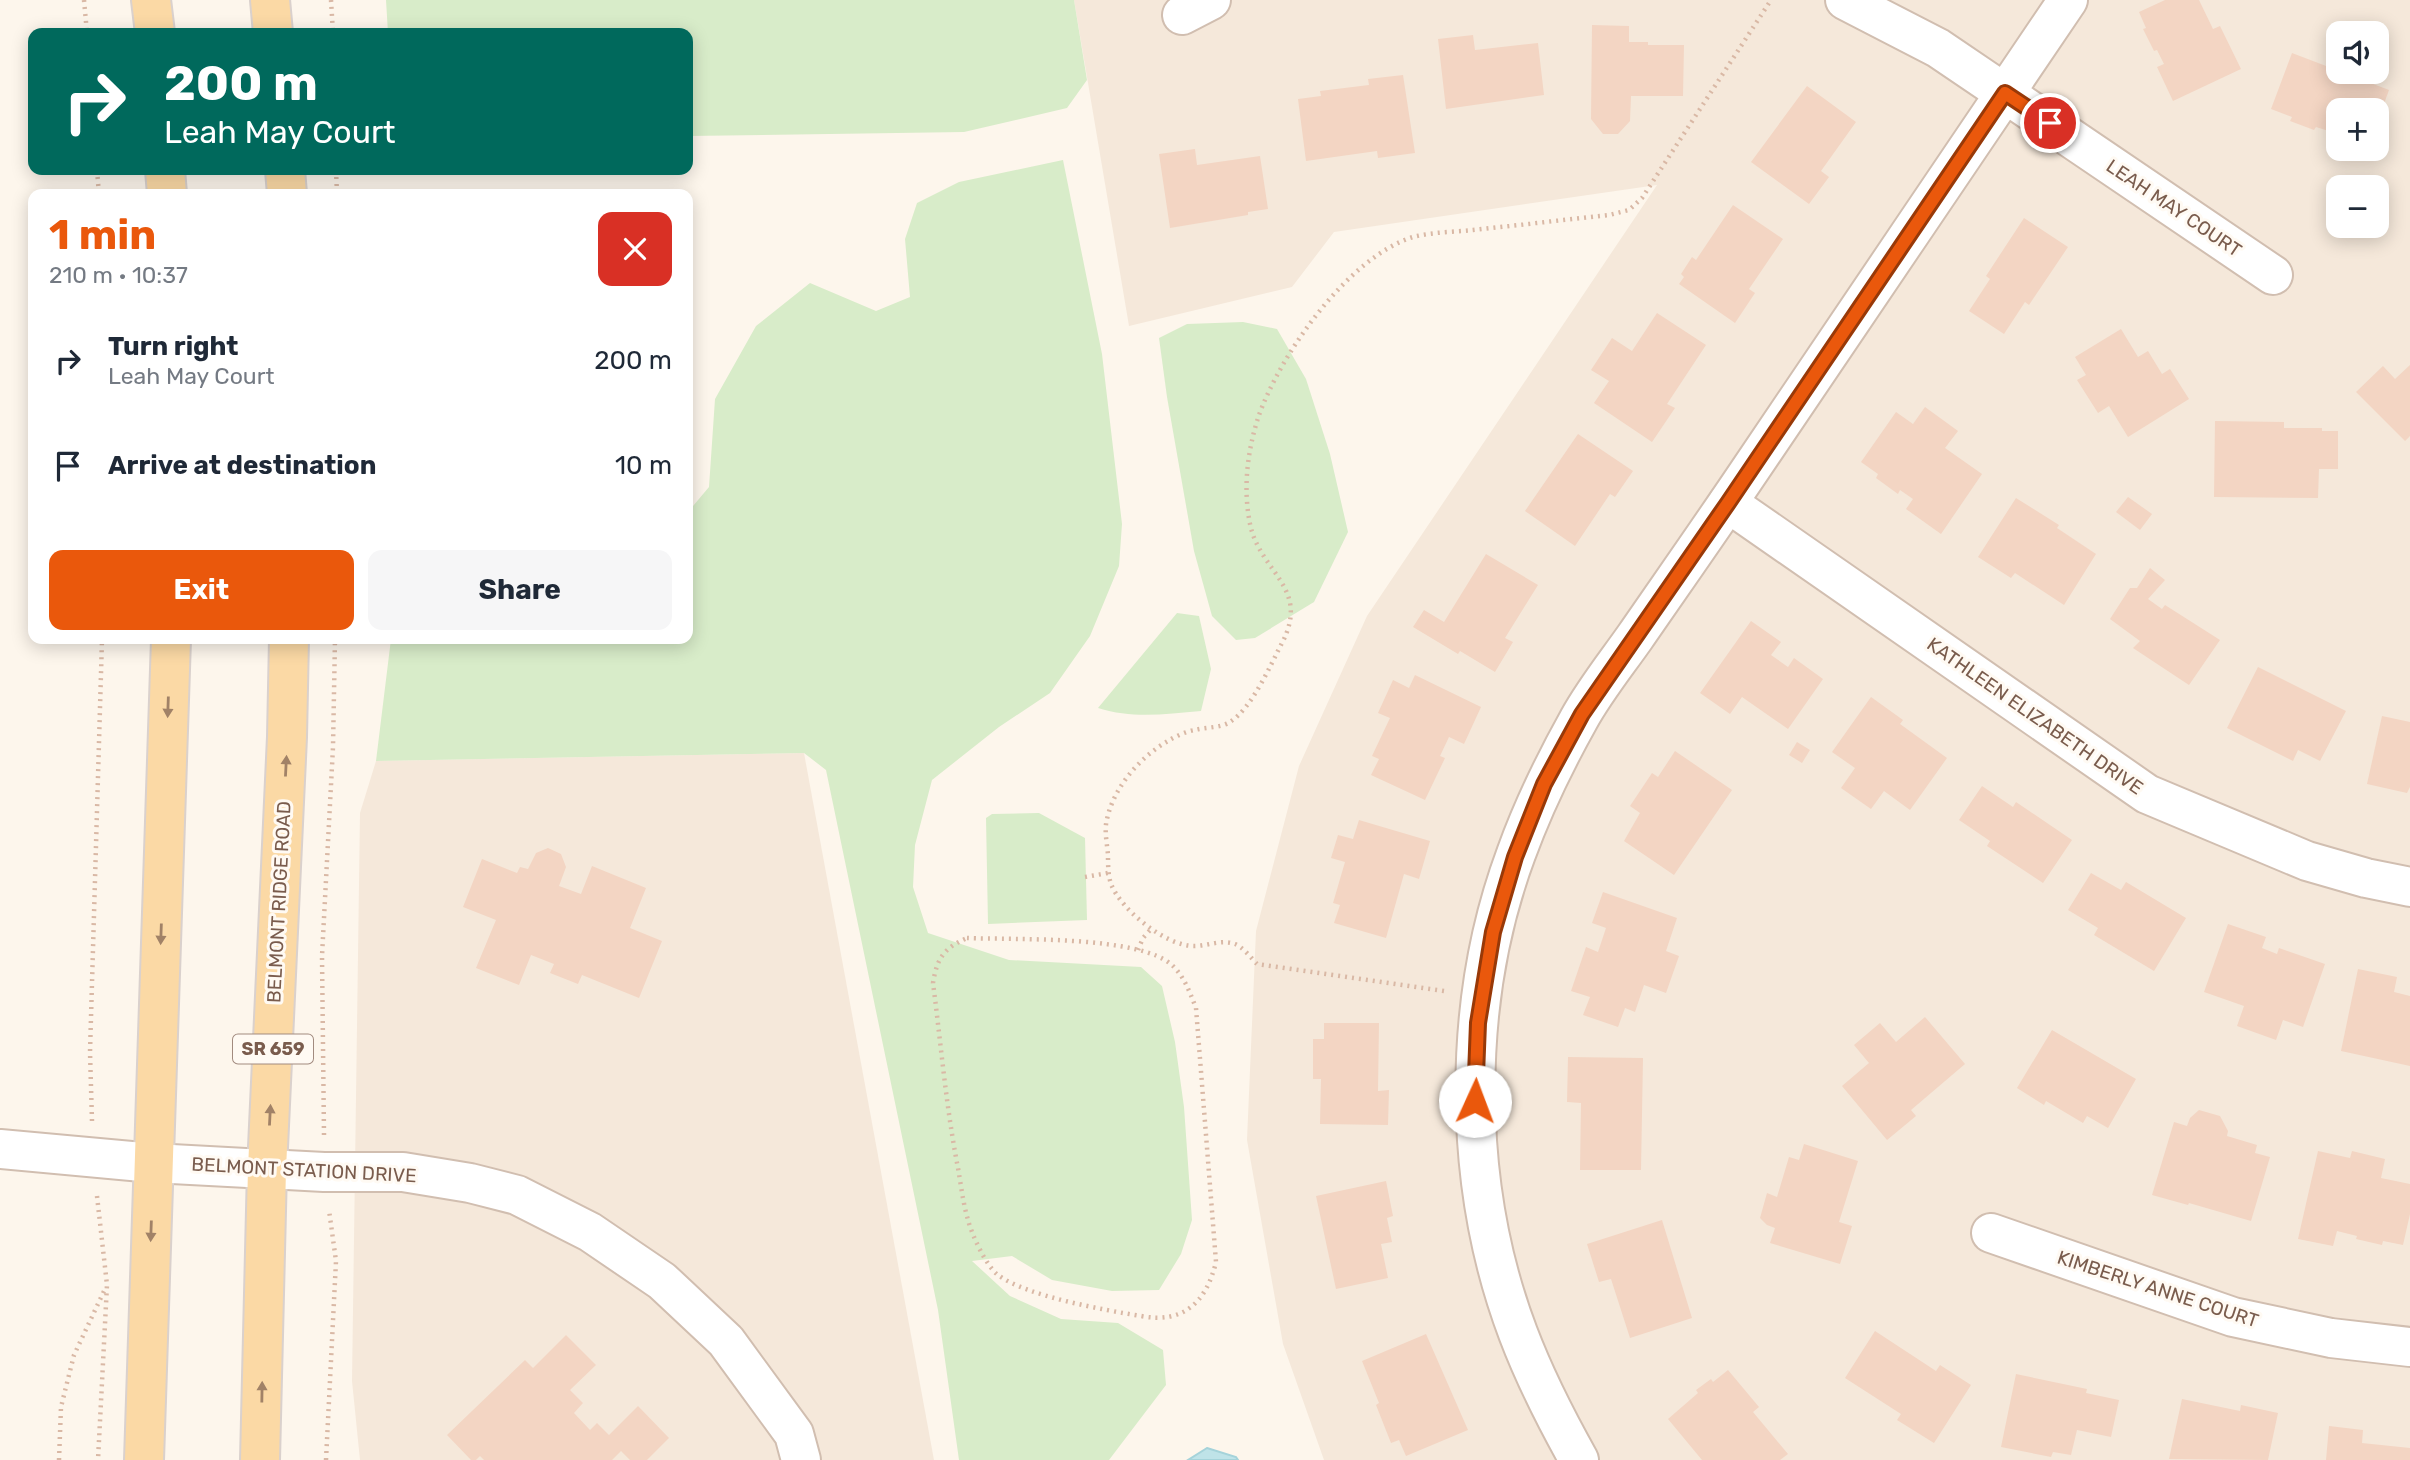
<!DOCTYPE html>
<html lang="en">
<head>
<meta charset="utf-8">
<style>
	body { margin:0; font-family:Rubik,sans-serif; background:#f6f6f7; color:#1f2937; height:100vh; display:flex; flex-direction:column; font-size:26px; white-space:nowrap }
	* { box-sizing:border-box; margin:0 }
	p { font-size:23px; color:#747a83 }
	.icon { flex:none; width:38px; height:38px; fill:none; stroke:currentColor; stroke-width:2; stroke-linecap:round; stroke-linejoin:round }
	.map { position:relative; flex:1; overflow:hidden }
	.drawer { position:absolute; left:28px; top:189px; width:665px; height:455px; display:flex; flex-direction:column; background:#fff; border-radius:14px; box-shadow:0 4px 18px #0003 }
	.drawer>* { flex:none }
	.guide { position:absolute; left:28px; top:28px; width:665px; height:147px; border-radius:14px; box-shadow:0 4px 18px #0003; background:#00695c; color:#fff; overflow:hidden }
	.fabs { position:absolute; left:2326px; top:21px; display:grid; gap:14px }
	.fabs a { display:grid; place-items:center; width:63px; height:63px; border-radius:14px; background:#fff; box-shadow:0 4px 18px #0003; font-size:35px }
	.pin { position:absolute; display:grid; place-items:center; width:60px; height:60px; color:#fff; margin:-30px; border:4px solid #fff; border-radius:50%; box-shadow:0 2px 7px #0007 }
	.me { position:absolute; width:77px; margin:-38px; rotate:2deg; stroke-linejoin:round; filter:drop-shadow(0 0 5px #0008) }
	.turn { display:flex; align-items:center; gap:24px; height:147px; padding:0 21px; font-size:32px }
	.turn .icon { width:91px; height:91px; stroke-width:2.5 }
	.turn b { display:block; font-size:49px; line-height:60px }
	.round { display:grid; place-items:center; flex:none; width:74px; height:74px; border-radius:14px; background:#f6f6f7 }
	.summary { display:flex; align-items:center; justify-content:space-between; height:119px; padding:0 21px }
	h1 { font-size:42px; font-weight:700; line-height:52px; color:#ea580c }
	.primary-button { display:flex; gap:14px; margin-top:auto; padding:14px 21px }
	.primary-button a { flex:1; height:80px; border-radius:14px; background:#ea580c; color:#fff; font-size:28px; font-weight:700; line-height:80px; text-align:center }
	.primary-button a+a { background:#f6f6f7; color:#1f2937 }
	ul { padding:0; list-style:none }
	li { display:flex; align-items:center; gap:21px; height:105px; padding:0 21px }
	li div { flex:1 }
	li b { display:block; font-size:26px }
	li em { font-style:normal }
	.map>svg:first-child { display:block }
	.residential { fill:#f5e8da; fill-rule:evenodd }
	.green { fill:#d8ecc9 }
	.water { fill:#bfe3e8; stroke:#a5d3da; stroke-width:2 }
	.building { fill:#f3d5c3 }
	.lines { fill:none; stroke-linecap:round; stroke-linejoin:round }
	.minor-casing { stroke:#d1beb0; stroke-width:42 }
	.primary-casing { stroke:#dad1cd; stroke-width:42 }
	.path { stroke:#d9b8a5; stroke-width:4.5; stroke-dasharray:2 5; stroke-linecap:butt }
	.minor { stroke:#fff; stroke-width:38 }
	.primary { stroke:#fbd9a5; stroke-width:38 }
	.oneway { fill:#a18267 }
	.route-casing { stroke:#983908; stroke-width:18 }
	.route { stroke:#ea580c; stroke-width:12 }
	.labels { text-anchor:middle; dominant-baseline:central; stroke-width:6; stroke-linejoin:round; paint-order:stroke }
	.shield { fill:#fffaf3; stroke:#a28b7f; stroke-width:2 }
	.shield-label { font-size:18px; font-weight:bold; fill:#7a5c4d }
	.street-label { font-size:19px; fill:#7a5c4d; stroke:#fffaf3 }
</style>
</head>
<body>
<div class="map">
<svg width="2410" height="1460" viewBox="0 0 2410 1460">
	<rect width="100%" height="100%" fill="#fdf6ec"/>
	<g class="residential">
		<path d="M1074 0H2410V1460H1324L1283 1344 1247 1140 1256 931 1299 766 1367 616 1657 185 1334 232 1292 287 1129 326ZM2338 33H2376V72H2338ZM2338 110H2376V149H2338ZM2338 187H2376V226H2338Z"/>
		<polygon points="804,753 934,1460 360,1460 352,1381 360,813 376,761"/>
	</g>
	<g class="green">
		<polygon points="386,0 1074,0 1087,80 1067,108 964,132 688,136 688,33 388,33"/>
		<polygon points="1063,160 1102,354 1122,524 1119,566 1090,636 1050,693 999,727 932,780 915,845 913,887 928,933 1009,960 1141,967 1162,986 1175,1042 1184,1107 1192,1220 1181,1254 1159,1290 1112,1291 1052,1280 1012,1256 972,1261 1010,1296 1061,1319 1118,1323 1163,1350 1166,1385 1109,1460 959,1460 938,1310 826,770 804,753 376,761 391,639 688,639 688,512 709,487 715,399 756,326 810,283 876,311 910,297 905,239 917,203 959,182"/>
		<polygon points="1243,322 1277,329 1306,379 1330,454 1348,532 1314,602 1255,638 1236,640 1212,616 1194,551 1167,397 1159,338 1187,324"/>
		<path d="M1177 613 1199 616 1211 669 1201 711C1165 714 1133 719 1098 708Z"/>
		<polygon points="1039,813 1085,838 1087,920 988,924 986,818 992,814"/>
	</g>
	<polygon class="water" points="1207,1448 1236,1457 1238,1460 1188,1460"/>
	<g class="building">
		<polygon points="2165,0 2199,0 2213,29 2220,26 2241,69 2173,101 2157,67 2164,64 2157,50 2154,51 2143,29 2146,28 2139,12"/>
		<polygon points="1592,25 1629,26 1629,42 1648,42 1648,45 1684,45 1683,96 1631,96 1630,121 1618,134 1603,134 1591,119"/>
		<polygon points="1473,35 1475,50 1538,43 1544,95 1446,109 1438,39"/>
		<polygon points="2292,53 2389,90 2377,123 2376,110 2338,110 2338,144 2332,142 2335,133 2316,127 2314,130 2290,121 2292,117 2271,109"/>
		<polygon points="1403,75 1415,153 1378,158 1377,151 1306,161 1298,99 1321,96 1320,91 1369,85 1368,79"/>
		<polygon points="1807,86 1856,122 1821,171 1829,177 1809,204 1751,162"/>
		<polygon points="1195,149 1197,165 1260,156 1268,209 1248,212 1248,215 1170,228 1159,154"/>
		<polygon points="2350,149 2367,149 2365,155"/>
		<polygon points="1733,205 1783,239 1749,289 1755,293 1735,323 1679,284 1684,277 1681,274 1692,257 1696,260"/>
		<polygon points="2024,218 2068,247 2029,305 2025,302 2004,334 1969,311 1990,279 1986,276"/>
		<polygon points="1657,313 1706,345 1667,404 1675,408 1652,442 1594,403 1609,381 1591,370 1612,338 1632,351"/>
		<polygon points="2121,329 2138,357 2148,351 2162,374 2170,369 2189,399 2128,437 2109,406 2098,413 2077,380 2086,375 2075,357"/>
		<polygon points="2410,365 2410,436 2405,441 2356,392 2383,366 2395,379"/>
		<polygon points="1925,407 1958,431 1945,448 1982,474 1941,534 1906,509 1913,499 1900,490 1898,494 1876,478 1878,474 1861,462 1896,412 1913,424"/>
		<polygon points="2215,421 2284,422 2284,428 2322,428 2322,431 2338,431 2338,469 2319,469 2318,498 2214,497"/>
		<polygon points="1578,434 1633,471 1615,497 1610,494 1575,546 1525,511"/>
		<polygon points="2128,497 2152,514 2140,530 2116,512"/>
		<polygon points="2016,498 2059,525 2057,528 2096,554 2064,605 2015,573 2011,578 1978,557"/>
		<polygon points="1486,554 1538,585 1505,638 1513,642 1495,672 1460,651 1458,654 1413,627 1424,610 1444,622"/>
		<polygon points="2150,568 2165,580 2148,599 2162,609 2165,605 2220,640 2189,685 2133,648 2140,641 2110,619 2130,588 2137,588"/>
		<polygon points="1751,621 1781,642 1771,655 1788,667 1794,658 1823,679 1788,729 1742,697 1730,714 1700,693"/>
		<polygon points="2258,667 2346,711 2320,761 2298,750 2293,761 2227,728"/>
		<polygon points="1415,675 1481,707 1464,744 1449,737 1440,756 1445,758 1425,800 1371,775 1379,759 1372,756 1390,718 1378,713 1393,680 1409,688"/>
		<polygon points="1871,697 1903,720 1900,724 1947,758 1910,810 1884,791 1871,809 1841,788 1855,768 1832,752"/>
		<polygon points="2382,716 2410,722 2410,787 2407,793 2367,784"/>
		<polygon points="1797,742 1810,750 1802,763 1789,755"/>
		<polygon points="1675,751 1732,790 1674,875 1624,841 1640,813 1630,806 1652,773 1658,777"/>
		<polygon points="1982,786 2013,807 2016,802 2072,840 2043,883 1987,846 1990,841 1959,820"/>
		<polygon points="1359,820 1430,841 1419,879 1404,874 1386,938 1334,923 1340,905 1333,903 1345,862 1331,858 1338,835 1353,839"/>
		<polygon points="548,848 561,854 566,867 559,886 581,894 592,866 646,888 630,928 662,941 639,998 582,975 578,984 550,973 554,964 531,955 519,985 476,968 496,920 463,907 482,859 517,873 520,867 528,869 536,853"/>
		<polygon points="2091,873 2121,890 2126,882 2186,918 2154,971 2094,935 2098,928 2068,910"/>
		<polygon points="1603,892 1677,918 1666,951 1679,956 1666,993 1644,985 1635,1012 1625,1008 1618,1027 1583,1015 1590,997 1571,991 1586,947 1598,952 1606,928 1592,923"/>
		<polygon points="2228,924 2266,937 2262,948 2277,954 2279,948 2325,964 2303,1027 2283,1020 2276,1040 2237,1026 2244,1006 2204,992"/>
		<polygon points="2358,969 2397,977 2394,992 2410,996 2410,1066 2341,1051"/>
		<polygon points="1925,1017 1965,1064 1911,1110 1916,1116 1887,1140 1842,1086 1869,1063 1854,1045 1880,1023 1896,1042"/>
		<polygon points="1324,1023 1379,1023 1378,1091 1389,1090 1388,1125 1320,1124 1321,1079 1313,1079 1313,1039 1324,1039"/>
		<polygon points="2052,1030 2136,1079 2108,1128 2087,1116 2083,1123 2046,1101 2044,1105 2017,1088"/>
		<polygon points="1568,1057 1643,1058 1641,1170 1580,1170 1581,1103 1567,1102"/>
		<polygon points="2199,1110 2220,1116 2228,1131 2227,1136 2257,1145 2255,1153 2270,1157 2251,1221 2189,1203 2188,1205 2152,1195 2174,1122 2187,1126 2190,1118"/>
		<polygon points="1804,1144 1858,1161 1839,1222 1852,1226 1840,1264 1770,1243 1775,1228 1767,1225 1760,1218 1767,1193 1777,1197 1789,1157 1799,1160"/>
		<polygon points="2318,1151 2350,1158 2352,1151 2385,1159 2381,1178 2410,1184 2410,1214 2403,1245 2383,1241 2382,1245 2356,1239 2357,1236 2337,1231 2333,1246 2298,1239"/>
		<polygon points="1386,1181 1393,1216 1387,1218 1392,1242 1381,1244 1388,1278 1336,1289 1316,1196"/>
		<polygon points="1662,1220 1692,1318 1630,1338 1611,1279 1599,1282 1587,1244"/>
		<polygon points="1875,1331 1936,1371 1940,1365 1971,1385 1934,1443 1897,1420 1901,1414 1845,1378"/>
		<polygon points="1426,1334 1468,1430 1406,1456 1399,1440 1391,1443 1376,1405 1379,1403 1362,1361"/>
		<polygon points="566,1335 596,1365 570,1390 583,1403 574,1413 590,1430 597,1423 609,1435 638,1406 669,1438 647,1460 630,1460 621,1451 612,1460 484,1460 480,1456 476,1460 471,1460 447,1435 525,1360 533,1368"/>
		<polygon points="1728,1370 1759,1407 1753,1412 1788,1454 1780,1460 1702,1460 1668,1419 1698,1393 1696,1390 1711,1379 1713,1382"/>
		<polygon points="2016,1374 2087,1389 2086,1393 2119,1400 2111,1437 2077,1430 2071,1455 2053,1452 2051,1457 2001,1447"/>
		<polygon points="2182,1399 2240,1411 2241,1405 2278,1413 2268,1460 2169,1459"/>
		<polygon points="2329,1426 2363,1430 2362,1443 2410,1448 2410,1460 2326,1460"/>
	</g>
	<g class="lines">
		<defs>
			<g id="minor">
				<polyline points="1845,0 1938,48 2273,275"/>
				<polyline points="1182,15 1211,0"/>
				<polyline points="1728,503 2147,794 2307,861 2366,878 2410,887"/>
				<polyline points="0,1149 153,1163 324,1172 403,1172 470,1183 517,1195 590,1232 662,1281 726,1341 794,1434 801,1460"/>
				<polyline points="1991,1233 2233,1317 2331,1338 2410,1347"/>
				<path d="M1579 1460C1556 1419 1535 1378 1518 1333 1462 1185 1461 1002 1516 854 1533 807 1555 762 1579 719 1595 690 1616 664 1635 637 1673 582 1711 528 1748 473 1855 315 1961 158 2068 0"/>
			</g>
			<g id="primary">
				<polyline points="151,0 155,33"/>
				<polyline points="270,0 273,33"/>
				<polyline points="165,170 167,194"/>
				<polyline points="285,170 287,194"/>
				<polyline points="144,1460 171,639"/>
				<polyline points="260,1460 267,1169 287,737 289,639"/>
			</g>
		</defs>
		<use href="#minor" class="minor-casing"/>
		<use href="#primary" class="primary-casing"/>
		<g class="path">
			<polyline points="84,0 87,33"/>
			<polyline points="331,0 333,33"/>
			<polyline points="97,170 99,194"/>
			<polyline points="336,170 337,194"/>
			<polyline points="1085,877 1108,873"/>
			<path d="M967 938C1014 940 1141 935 1173 966 1185 978 1190 993 1196 1008L1216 1262C1206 1303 1183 1324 1141 1316 1104 1310 1026 1296 998 1275 986 1266 972 1235 968 1220 963 1203 961 1185 958 1168 946 1107 941 1044 933 983 937 958 944 948 967 938Z"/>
			<polyline points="1138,950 1143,938 1152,928"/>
			<path d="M1444 991 1257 964C1251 958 1243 947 1235 944 1221 939 1208 946 1194 946 1166 946 1121 910 1111 884 1108 875 1108 864 1108 855 1107 843 1104 830 1107 819 1114 787 1140 757 1168 741 1176 736 1187 731 1195 730 1206 727 1221 728 1230 722 1252 708 1270 666 1282 643 1311 587 1260 573 1250 524 1243 489 1247 453 1258 418 1279 356 1348 257 1413 237 1432 232 1454 232 1473 230 1518 225 1564 220 1609 215L1629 210 1642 198 1771 0"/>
			<polyline points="92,1121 90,1052 102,639"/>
			<polyline points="324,1135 322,956 333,747 335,639"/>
			<polyline points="97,1196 107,1285 98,1460"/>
			<polyline points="59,1460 61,1407 74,1355 105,1289"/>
			<polyline points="326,1460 336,1261 329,1210"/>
		</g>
		<use href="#minor" class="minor"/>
		<use href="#primary" class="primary"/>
	</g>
	<defs><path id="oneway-solid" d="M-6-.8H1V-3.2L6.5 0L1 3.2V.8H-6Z" transform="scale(1.75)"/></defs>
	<g class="oneway">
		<use href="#oneway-solid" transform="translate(168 707) rotate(92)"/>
		<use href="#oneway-solid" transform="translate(286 766) rotate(-87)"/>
		<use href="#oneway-solid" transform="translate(161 934) rotate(92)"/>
		<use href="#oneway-solid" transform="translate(270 1115) rotate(-87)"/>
		<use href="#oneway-solid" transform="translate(151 1231) rotate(92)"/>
		<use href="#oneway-solid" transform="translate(262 1392) rotate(-89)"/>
	</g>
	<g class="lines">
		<defs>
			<polyline id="route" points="1475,1101 1478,1023 1493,932 1515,857 1544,784 1582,714 1728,503 2005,93 2050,123"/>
		</defs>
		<use href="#route" class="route-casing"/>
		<use href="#route" class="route"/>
	</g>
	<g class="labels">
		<rect class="shield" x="233" y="1034.5" width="80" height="29" rx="5"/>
		<g class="shield-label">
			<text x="273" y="1049">SR 659</text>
		</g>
		<g class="street-label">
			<text transform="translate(2174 208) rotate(34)">LEAH MAY COURT</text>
			<text transform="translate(2035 716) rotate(35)">KATHLEEN ELIZABETH DRIVE</text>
			<text transform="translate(279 902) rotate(-87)">BELMONT RIDGE ROAD</text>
			<text transform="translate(304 1170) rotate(3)">BELMONT STATION DRIVE</text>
			<text transform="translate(2158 1289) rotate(18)">KIMBERLY ANNE COURT</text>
		</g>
	</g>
</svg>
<div class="fabs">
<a><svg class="icon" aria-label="sound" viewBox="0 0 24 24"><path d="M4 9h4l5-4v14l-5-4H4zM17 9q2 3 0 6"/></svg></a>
<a>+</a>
<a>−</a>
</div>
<div class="pin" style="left:2050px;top:123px;background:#d93025"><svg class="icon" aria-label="arrive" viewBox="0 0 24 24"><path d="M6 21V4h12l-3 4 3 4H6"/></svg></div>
<svg class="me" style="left:1475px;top:1101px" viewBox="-20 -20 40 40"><circle r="19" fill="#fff"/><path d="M0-13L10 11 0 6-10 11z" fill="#ea580c"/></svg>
<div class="guide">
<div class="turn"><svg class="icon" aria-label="right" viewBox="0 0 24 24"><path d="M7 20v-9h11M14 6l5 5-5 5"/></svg><div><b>200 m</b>Leah May Court</div></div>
</div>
<section class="drawer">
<div class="summary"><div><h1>1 min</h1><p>210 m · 10:37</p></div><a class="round" style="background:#d93025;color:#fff"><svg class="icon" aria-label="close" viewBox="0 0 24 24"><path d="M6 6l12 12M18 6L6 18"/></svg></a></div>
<ul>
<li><svg class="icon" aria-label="right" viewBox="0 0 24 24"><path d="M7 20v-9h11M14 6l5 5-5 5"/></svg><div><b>Turn right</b><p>Leah May Court</p></div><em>200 m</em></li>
<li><svg class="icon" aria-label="arrive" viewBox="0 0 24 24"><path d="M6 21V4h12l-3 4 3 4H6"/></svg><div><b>Arrive at destination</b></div><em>10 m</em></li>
</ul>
<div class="primary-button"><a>Exit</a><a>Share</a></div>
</section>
</div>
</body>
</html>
